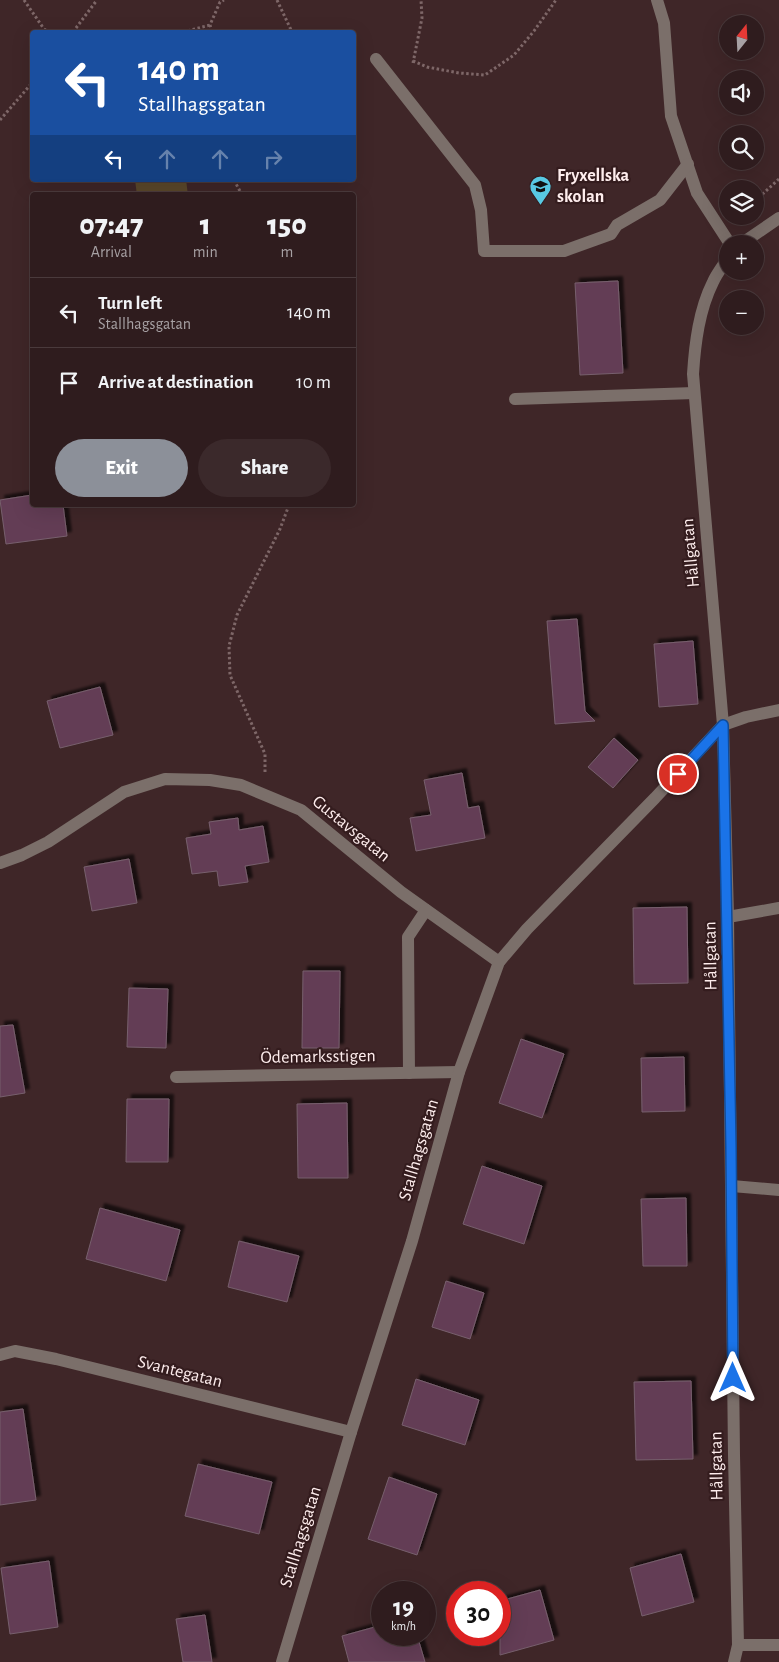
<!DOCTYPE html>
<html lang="en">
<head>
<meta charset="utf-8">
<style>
	body { margin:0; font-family:"Alegreya Sans",sans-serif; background:#3b292b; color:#f1f3f6; height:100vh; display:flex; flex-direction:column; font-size:19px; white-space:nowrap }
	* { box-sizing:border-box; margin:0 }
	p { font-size:16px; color:#a7a1a4 }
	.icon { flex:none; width:28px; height:28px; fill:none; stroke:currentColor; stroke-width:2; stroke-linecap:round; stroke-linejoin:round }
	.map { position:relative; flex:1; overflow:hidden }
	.details { position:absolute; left:30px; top:192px; width:326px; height:315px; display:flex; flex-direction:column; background:#2f1c1e; border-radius:5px; box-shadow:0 5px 20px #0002,0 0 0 1px #4a3a3c }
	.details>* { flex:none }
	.hud { position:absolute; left:30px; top:30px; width:326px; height:152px; border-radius:5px; box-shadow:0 5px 20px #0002,0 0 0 1px #4a3a3c; background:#1a4fa0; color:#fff; overflow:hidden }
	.needle { width:32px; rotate:18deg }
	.buttons { position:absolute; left:719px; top:15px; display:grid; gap:10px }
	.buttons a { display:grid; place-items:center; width:45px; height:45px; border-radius:50%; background:#2f1c1e; box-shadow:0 5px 20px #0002,0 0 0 1px #4a3a3c; font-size:25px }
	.speed { position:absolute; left:371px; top:1581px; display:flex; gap:10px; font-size:25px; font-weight:700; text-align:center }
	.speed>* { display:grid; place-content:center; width:65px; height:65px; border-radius:50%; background:#2f1c1e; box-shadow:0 5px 20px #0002,0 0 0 1px #4a3a3c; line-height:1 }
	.speed small { font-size:12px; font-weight:400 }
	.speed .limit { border:8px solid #d22; background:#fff; color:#111 }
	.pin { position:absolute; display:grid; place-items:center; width:42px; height:42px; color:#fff; margin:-21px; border:2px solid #fff; border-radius:50%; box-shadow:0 1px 5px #0007 }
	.me { position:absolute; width:55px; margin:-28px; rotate:0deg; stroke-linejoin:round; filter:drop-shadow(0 0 4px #0008) }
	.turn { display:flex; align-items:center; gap:18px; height:105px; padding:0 25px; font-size:22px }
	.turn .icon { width:65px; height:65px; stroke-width:2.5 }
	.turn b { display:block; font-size:35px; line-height:42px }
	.lanes { display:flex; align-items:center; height:48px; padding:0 25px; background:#0003; justify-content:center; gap:25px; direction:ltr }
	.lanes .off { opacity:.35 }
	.eta { display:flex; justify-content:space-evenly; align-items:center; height:85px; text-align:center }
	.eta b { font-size:30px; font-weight:800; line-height:35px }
	.cta { display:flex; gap:10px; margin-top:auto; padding:10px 25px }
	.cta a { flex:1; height:58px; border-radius:30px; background:#8c9099; color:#fff; font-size:20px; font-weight:800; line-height:58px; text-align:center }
	.cta a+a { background:#3b292b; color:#f1f3f6 }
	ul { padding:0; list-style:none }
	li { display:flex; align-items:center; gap:15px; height:70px; padding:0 25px; border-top:1px solid #4a3a3c }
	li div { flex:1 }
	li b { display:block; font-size:19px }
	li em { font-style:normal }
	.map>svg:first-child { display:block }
	.green { fill:#5b482b }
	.building { fill:#633e55; stroke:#775f6d; filter:url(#shadow) }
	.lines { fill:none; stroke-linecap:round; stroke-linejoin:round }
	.path { stroke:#7e6768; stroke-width:3; stroke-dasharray:2.5 2.5; stroke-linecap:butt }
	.service { stroke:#7b6f6a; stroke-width:12 }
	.minor { stroke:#7b6f6a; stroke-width:12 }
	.route-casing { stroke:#114b97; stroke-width:12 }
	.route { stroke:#1a73e8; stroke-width:9 }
	.labels { text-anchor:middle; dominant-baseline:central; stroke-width:4.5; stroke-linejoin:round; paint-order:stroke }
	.poi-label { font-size:18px; font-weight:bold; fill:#feeded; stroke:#341c1e; text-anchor:start }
	.street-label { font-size:18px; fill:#feeded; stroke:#341c1e }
</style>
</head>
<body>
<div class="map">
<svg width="779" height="1662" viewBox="0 0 779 1662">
	<defs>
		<filter id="shadow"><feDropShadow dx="4.5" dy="-4.5" stdDeviation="1" flood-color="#0009"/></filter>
	</defs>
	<rect width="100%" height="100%" fill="#3f2628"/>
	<polygon class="green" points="135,180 186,180 188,195 137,195"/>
	<g class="building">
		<polygon points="618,281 623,373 580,375 575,283"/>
		<polygon points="32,495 32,505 63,505 67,536 6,544 0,500"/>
		<polygon points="577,619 585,711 595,721 555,724 547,621"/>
		<polygon points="693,641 698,704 659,707 654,644"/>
		<polygon points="100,687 113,735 60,748 47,701"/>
		<polygon points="614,738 638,760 613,788 588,767"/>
		<polygon points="462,773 468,808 479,806 485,838 416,851 410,818 431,815 424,780"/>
		<polygon points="238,818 239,830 263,826 269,862 245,866 248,882 219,886 217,871 192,874 186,838 211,834 209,822"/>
		<polygon points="129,859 137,903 92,911 84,867"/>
		<polygon points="687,907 688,983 634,984 633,908"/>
		<polygon points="303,971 340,971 339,1048 302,1048"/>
		<polygon points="129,988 168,989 166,1048 127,1047"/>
		<polygon points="13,1025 25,1093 0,1097 0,1026"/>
		<polygon points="521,1039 564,1054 542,1118 499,1103"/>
		<polygon points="684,1057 685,1111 642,1112 641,1058"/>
		<polygon points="127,1099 169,1099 168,1162 126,1162"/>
		<polygon points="347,1103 348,1178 298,1178 297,1104"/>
		<polygon points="482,1166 542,1186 524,1244 463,1224"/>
		<polygon points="686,1198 687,1266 643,1266 641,1199"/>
		<polygon points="100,1208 180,1230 166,1281 86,1259"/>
		<polygon points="239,1241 299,1256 287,1302 228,1287"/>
		<polygon points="446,1281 484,1293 470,1339 432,1327"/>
		<polygon points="416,1379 479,1400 465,1445 402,1425"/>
		<polygon points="691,1381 693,1459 636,1460 634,1382"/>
		<polygon points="23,1409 36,1500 0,1505 0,1412"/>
		<polygon points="198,1464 272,1482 259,1534 185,1516"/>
		<polygon points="389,1477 437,1494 417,1555 368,1539"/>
		<polygon points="681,1554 694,1602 642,1616 630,1568"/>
		<polygon points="49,1561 58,1627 10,1634 1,1568"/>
		<polygon points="540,1590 554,1640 500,1655 500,1601"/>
		<polygon points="205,1615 212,1662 183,1662 176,1619"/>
		<polygon points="382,1625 382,1635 417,1635 425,1662 349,1662 342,1636"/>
	</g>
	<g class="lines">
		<g class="path">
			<polyline points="24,0 44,29 49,32"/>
			<polyline points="277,0 292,32"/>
			<polyline points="73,32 97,0"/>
			<polyline points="183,32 210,25"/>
			<polyline points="212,32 210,25 220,2 224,0"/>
			<polyline points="413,61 427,67 459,73 485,75 514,55 534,31 556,0"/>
			<polyline points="413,63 422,18 421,0"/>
			<polyline points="0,120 32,83"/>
			<polyline points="234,180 242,195"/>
			<polyline points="755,201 779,179"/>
			<polyline points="265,772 265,754 230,675 229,646 237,615 280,529 289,505"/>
		</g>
		<g class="service">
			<polyline points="657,0 664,23 671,116 697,193 730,244"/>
			<polyline points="376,59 475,185 481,210 484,251 564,251 611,234 617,225 660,200 688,164"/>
			<polyline points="515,399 694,393"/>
		</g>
		<g class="minor">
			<polyline points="741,244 779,218"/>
			<path d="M728 258C723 266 717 273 713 282 699 310 695 343 693 374L723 725 728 917 734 1455 738 1645 734 1662"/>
			<polyline points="0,863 22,855 48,842 124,792 165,779 210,780 241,785 301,810 401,892 499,962"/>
			<polyline points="728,917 779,908"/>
			<polyline points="409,1073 408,937 426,910"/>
			<polyline points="176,1077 459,1072"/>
			<polyline points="732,1186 779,1190"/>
			<polyline points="0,1355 15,1351 56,1359 351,1432"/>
			<polyline points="738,1645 779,1645"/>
			<polyline points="282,1662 351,1432 412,1241 459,1072 499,962 527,929 655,798 723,725 746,717 779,710"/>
		</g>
	</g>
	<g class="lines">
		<defs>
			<polyline id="route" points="678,774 723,725 731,1147 733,1378"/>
		</defs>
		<use href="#route" class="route-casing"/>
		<use href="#route" class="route"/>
	</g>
	<defs>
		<symbol id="school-pin" viewBox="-11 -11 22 30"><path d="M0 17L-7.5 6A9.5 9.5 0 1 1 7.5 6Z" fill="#58c9e3" stroke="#341c1e"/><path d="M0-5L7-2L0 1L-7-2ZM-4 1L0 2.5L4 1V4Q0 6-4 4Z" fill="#111"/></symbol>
	</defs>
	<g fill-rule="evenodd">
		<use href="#school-pin" x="528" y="174" width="25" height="34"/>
	</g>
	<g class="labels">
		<g class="poi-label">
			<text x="557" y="176">Fryxellska<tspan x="557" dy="21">skolan</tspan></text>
		</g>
		<g class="street-label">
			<text transform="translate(691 553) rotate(-95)">Hållgatan</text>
			<text transform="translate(351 829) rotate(39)">Gustavsgatan</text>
			<text transform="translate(711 956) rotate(-91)">Hållgatan</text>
			<text transform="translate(318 1057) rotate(-1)">Ödemarksstigen</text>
			<text transform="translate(419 1150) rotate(-74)">Stallhagsgatan</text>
			<text transform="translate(180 1372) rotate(14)">Svantegatan</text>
			<text transform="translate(717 1466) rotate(-91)">Hållgatan</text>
			<text transform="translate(301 1537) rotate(-73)">Stallhagsgatan</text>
		</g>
	</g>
</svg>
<div class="buttons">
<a><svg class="needle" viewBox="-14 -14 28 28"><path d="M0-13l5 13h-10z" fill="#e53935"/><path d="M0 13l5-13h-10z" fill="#a7a1a4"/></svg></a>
<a><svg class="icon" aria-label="sound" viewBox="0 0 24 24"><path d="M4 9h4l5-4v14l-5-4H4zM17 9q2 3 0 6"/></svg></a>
<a><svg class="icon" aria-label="search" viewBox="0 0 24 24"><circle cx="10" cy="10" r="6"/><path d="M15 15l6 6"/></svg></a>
<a><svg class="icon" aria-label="layers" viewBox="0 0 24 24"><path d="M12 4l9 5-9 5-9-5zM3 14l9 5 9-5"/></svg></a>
<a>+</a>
<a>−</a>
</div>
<div class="speed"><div>19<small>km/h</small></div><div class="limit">30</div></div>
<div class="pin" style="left:678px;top:774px;background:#d93025"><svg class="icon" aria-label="arrive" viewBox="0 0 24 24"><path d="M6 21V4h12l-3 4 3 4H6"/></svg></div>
<svg class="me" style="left:733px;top:1378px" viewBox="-20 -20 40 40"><path d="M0-17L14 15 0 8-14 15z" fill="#1a73e8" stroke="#fff" stroke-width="4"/></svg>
<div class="hud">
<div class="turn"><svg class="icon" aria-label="left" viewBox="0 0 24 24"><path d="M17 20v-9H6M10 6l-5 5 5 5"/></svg><div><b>140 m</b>Stallhagsgatan</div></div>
<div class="lanes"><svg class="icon" aria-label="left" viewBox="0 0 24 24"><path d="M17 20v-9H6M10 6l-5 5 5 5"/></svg><svg class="icon off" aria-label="ahead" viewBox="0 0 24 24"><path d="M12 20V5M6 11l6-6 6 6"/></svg><svg class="icon off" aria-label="ahead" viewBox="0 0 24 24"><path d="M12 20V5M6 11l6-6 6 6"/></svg><svg class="icon off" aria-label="right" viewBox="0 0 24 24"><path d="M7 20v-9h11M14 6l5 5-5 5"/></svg></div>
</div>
<section class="details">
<div class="eta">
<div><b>07:47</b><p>Arrival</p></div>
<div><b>1</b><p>min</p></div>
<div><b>150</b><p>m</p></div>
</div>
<ul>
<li><svg class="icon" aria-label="left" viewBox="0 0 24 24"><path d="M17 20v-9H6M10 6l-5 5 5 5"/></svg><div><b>Turn left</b><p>Stallhagsgatan</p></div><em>140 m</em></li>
<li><svg class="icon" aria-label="arrive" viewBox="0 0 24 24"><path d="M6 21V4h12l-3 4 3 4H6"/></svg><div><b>Arrive at destination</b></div><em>10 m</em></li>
</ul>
<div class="cta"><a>Exit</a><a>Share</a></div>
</section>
</div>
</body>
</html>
